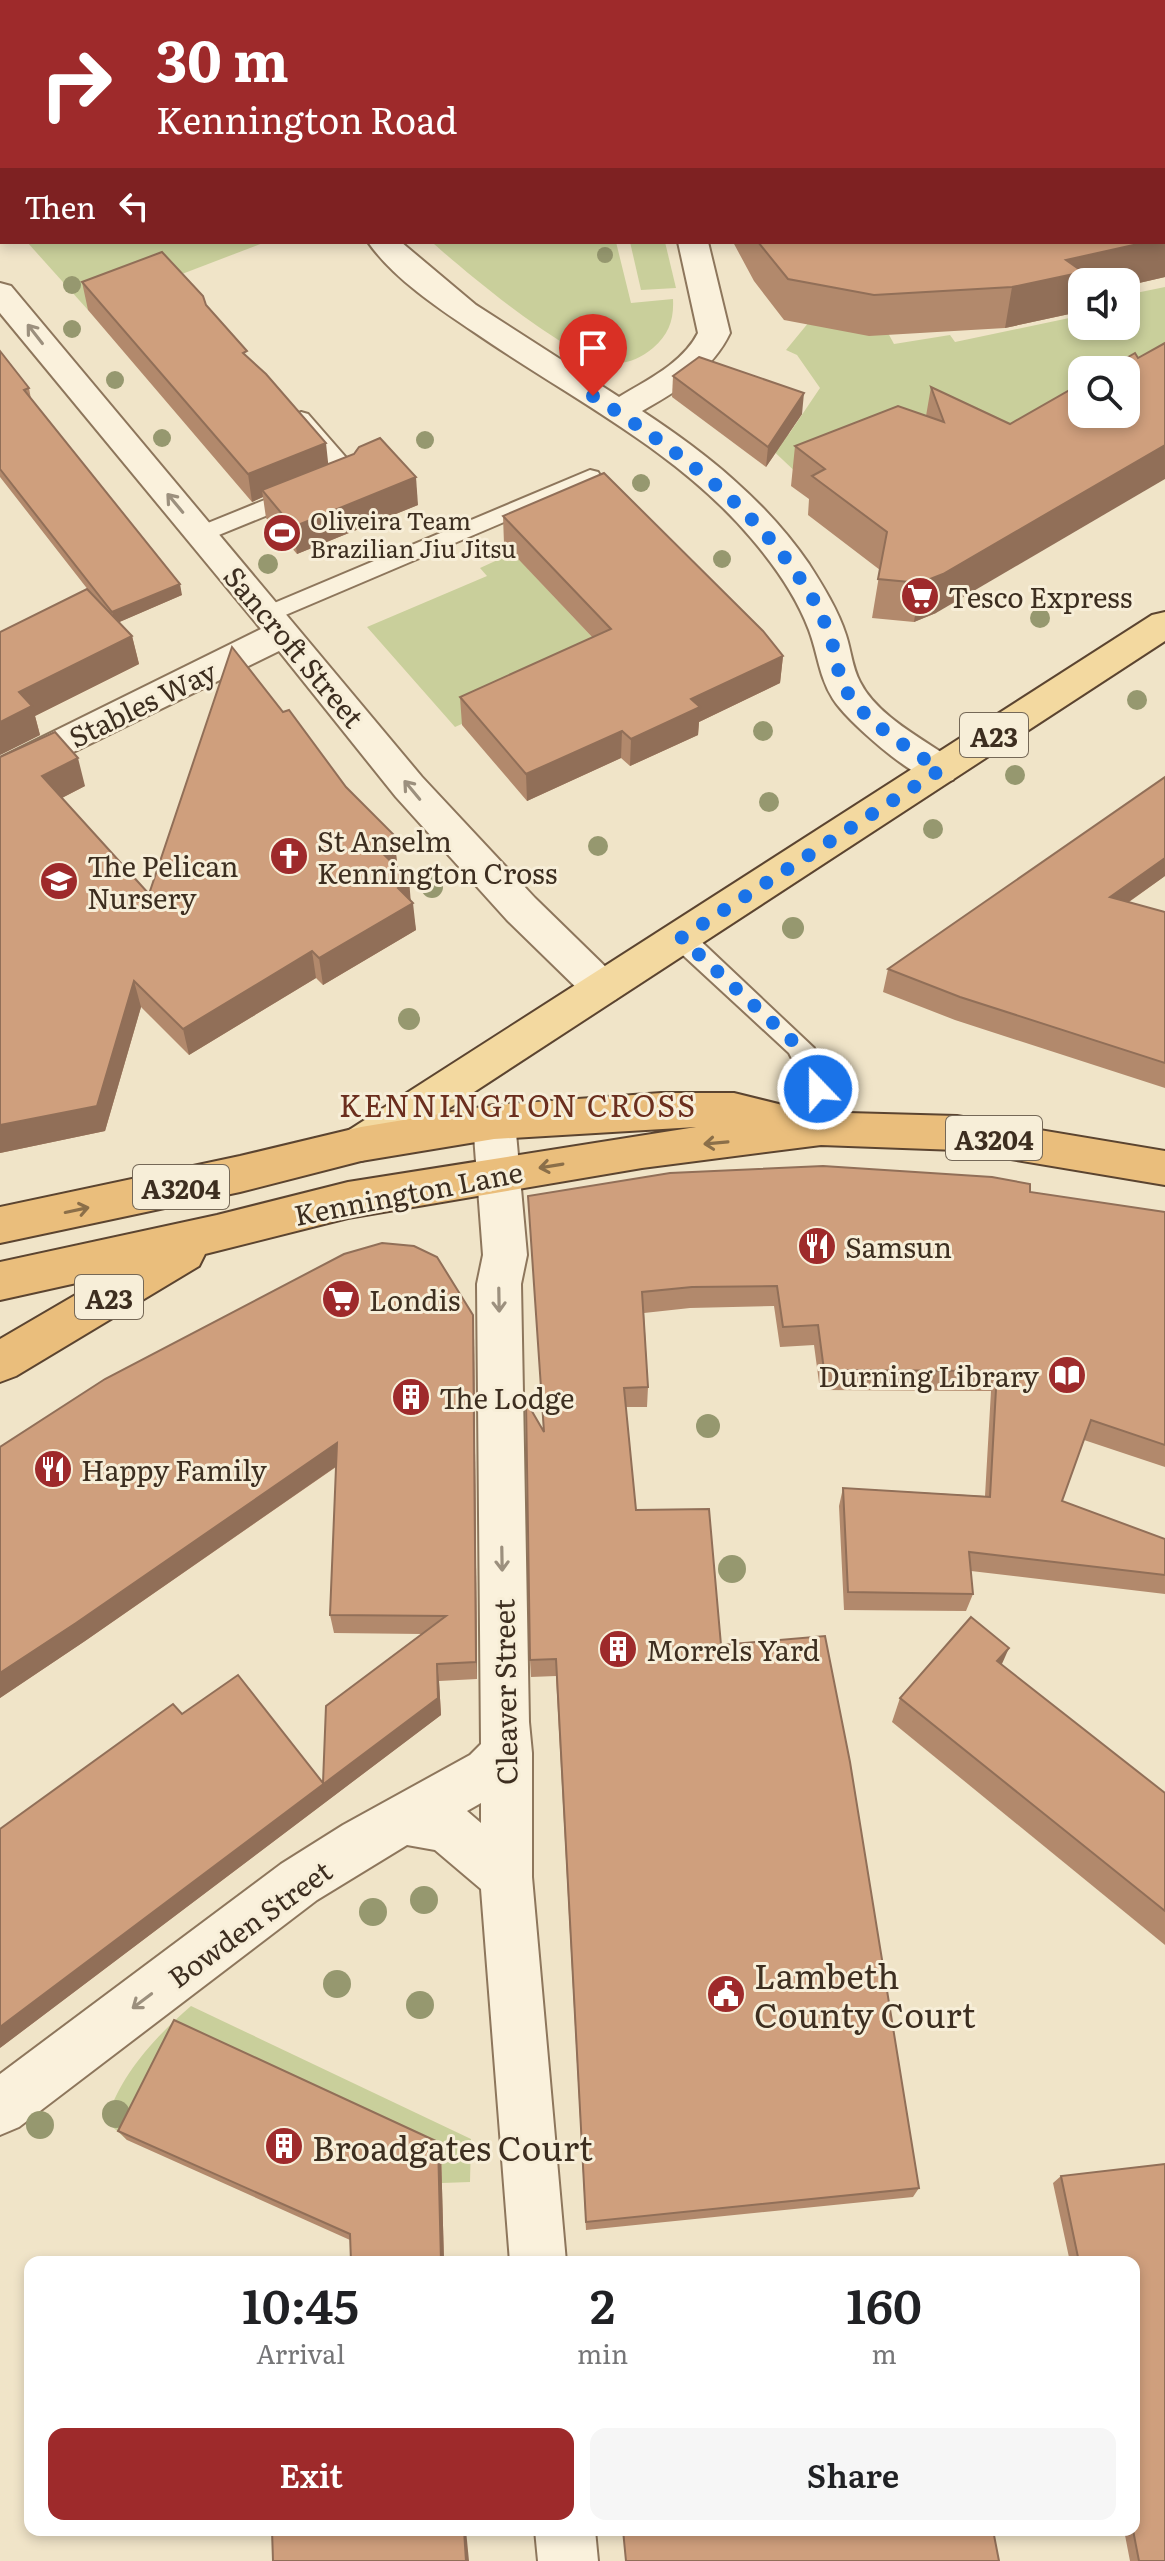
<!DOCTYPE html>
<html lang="en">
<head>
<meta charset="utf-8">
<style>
	body { margin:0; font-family:Literata,serif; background:#f6f6f6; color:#202124; height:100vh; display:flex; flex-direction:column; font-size:30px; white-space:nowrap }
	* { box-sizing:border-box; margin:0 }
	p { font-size:26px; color:#757577 }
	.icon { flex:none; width:44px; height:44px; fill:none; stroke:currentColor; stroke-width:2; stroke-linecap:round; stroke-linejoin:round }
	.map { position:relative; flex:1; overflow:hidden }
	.side { position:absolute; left:24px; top:2256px; width:1116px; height:280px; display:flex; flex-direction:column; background:#fff; border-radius:16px; box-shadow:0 4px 12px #0003 }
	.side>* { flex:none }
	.top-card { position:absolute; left:0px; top:0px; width:1166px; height:244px; box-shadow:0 4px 12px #0003; background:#9e2a2b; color:#fff; overflow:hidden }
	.buttons { position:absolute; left:1068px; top:268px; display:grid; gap:16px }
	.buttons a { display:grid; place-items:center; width:72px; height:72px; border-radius:16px; background:#fff; box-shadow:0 4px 12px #0003; font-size:40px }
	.pin { position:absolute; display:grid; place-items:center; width:68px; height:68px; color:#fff; margin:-82px -34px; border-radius:50% 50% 50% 0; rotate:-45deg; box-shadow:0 0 8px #0007 }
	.pin .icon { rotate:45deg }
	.me { position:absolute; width:88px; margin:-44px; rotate:338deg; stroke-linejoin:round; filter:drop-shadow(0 0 6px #0008) }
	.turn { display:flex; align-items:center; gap:28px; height:168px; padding:0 24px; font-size:36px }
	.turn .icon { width:104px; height:104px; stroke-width:2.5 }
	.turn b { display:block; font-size:56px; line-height:68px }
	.then { display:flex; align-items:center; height:76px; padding:0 24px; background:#0003; gap:16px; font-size:30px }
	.eta { display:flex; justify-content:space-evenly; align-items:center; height:136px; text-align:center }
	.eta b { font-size:48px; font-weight:600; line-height:56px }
	.action { display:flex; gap:16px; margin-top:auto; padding:16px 24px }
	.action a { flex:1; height:92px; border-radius:16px; background:#9e2a2b; color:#fff; font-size:32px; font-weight:600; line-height:92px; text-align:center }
	.action a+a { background:#f6f6f6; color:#202124 }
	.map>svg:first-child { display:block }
	.green { fill:#c9cf9b }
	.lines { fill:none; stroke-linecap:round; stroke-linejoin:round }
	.service-casing { stroke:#8d765c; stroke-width:4 }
	.minor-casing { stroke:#8d765c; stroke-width:4 }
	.primary-casing { stroke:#5b4430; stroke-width:4 }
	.trunk-casing { stroke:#5b4430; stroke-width:4 }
	.service { fill:#faf1dc; fill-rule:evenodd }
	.minor { fill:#faf1dc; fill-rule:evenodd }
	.primary { fill:#f3d9a0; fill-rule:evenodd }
	.trunk { fill:#eabe7c; fill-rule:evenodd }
	.tree { fill:#96986f }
	.wall { fill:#b2896c }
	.shaded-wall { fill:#916f58 }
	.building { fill:#cf9f7d; stroke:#916f58; stroke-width:2 }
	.oneway { stroke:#9c907e }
	.oneway2 { stroke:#8b6f49 }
	.route { stroke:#1a73e8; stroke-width:14; stroke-dasharray:0 25.2 }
	.labels { text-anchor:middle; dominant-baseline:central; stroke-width:6; stroke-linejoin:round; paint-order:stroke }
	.far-poi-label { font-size:24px; fill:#3d2e20; stroke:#f7eed8; text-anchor:start }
	.shield { fill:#f7eed8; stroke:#756857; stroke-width:2 }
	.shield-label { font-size:26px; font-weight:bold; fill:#3d2e20 }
	.poi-label { font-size:28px; fill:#3d2e20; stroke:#f7eed8; text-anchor:start }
	.street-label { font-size:28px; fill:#3d2e20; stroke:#f7eed8 }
	.neighbourhood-label { font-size:30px; letter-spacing:2px; fill:#6b2e1e; stroke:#f7eed8 }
	.near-poi-label { font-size:34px; fill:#3d2e20; stroke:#f7eed8; text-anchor:start }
</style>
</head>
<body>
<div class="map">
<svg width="1165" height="2561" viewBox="0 0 1165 2561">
	<rect width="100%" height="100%" fill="#f0e4c8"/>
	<g class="green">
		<polygon points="27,242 262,242 263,243 88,310"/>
		<path d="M454 242H616L631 303 673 299C674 320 669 334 653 348 641 358 628 364 613 363 572 362 467 273 434 244Z"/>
		<polygon points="630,242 665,242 676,288 641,290"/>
		<polygon points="1165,287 1165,366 1082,370 1082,398 978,461 802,478 765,443 789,434 820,388 797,355 786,350 809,322 888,333 894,344 950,335 955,342 1074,317 1070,308 1082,305 1082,326 1126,326 1126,295"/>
		<polygon points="513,553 611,657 455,727 367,627 487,576 480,568"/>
		<path d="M191 2006 471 2139 470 2182 442 2183 441 2151 182 2032 127 2140 106 2121C121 2074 154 2038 191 2006Z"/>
	</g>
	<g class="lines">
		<defs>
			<g id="service">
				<rect x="478" y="0" width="18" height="2"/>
				<rect x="533" y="0" width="18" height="2"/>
				<polygon points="301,412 308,414 356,469 359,474 356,479 209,539 193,539 190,534 193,529 334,472 290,419"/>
				<polygon points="590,470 598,472 601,477 598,482 276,619 260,619 257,614 260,609"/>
				<polygon points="681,928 690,931 814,1048 829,1084 834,1128 830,1136 821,1139 812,1136 808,1128 800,1074 789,1053 672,945 668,938 672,931"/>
			</g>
			<g id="minor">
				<rect x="253" y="0" width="28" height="2"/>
				<path d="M368 242H401L476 305 619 397C647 380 683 363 698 333L678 242H708L730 333C712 371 677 391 642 411 706 453 766 501 809 564 823 586 838 610 846 635 851 650 852 667 860 682 877 716 923 739 953 760L959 770 953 780C947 781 942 784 936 782 911 777 847 721 833 699 819 677 818 654 809 630 796 596 775 566 751 538 676 449 568 397 474 332 438 308 393 278 368 242Z"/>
				<polygon points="0,283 11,286 422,777 535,898 616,977 622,988 616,999 602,1004 588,999 507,920 396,797 279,651 0,788 0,758 261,629 0,313"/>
				<path d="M494 1105 509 1110 515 1122 527 1255 521 1284 529 1722 532 1753V1877L566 2262H510L481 1889 435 1850 407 1845 317 1900 19 2127 0 2135V2074L281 1864 343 1825 470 1755 481 1744 477 1284 483 1255 473 1122 479 1110ZM481 1803V1823L467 1811Z"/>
				<polygon points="535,2530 595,2530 598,2561 538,2561"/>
			</g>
			<polygon id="primary" points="1165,612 1165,641 376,1156 361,1161 346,1156 340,1144 346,1132 1152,615"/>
			<polygon id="trunk" points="661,1093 734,1093 811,1112 957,1116 1165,1151 1165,1185 957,1150 821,1145 642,1168 348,1218 205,1254 199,1266 16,1376 0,1382 0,1339 108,1276 0,1300 0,1262 217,1215 348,1182 696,1127 494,1139 361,1161 240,1192 0,1243 0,1207 240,1156 361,1127 494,1105"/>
		</defs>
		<use href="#service" class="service-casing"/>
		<use href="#minor" class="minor-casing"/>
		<use href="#primary" class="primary-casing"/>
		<use href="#trunk" class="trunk-casing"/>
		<use href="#service" class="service"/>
		<use href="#minor" class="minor"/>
		<use href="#primary" class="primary"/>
		<use href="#trunk" class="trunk"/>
	</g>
	<g class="tree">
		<circle cx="605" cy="255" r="8"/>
		<circle cx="72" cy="285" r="9"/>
		<circle cx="72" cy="329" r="9"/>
		<circle cx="115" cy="380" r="9"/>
		<circle cx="162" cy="438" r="9"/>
		<circle cx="425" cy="440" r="9"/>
		<circle cx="641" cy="483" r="9"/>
		<circle cx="722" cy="559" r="9"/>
		<circle cx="268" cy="564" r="10"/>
		<circle cx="1040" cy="618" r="10"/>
		<circle cx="1137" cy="700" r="10"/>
		<circle cx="763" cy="731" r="10"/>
		<circle cx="1015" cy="775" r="10"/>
		<circle cx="769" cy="802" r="10"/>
		<circle cx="933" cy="829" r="10"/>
		<circle cx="598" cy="846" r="10"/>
		<circle cx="432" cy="887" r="11"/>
		<circle cx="793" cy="928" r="11"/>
		<circle cx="409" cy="1019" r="11"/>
		<circle cx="708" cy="1426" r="12"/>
		<circle cx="732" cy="1569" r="14"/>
		<circle cx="424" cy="1900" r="14"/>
		<circle cx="373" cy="1912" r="14"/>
		<circle cx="337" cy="1984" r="14"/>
		<circle cx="420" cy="2005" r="14"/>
		<circle cx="116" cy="2114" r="14"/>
		<circle cx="40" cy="2125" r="14"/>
	</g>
	<g class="wall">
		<rect x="383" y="0" width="102" height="2"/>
		<polygon points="938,0 1016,0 1017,1 1016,2 939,2"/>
		<polygon points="0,45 2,50 2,209 0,206"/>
		<polygon points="733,242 1164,242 1165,277 1126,286 1126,282 1082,282 1082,295 1078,296 1074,313 1005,328 869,336 784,320 754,281"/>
		<polygon points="82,282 206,305 247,357 328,464 418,505 297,554 266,518 263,497 252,502 88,310"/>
		<polygon points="0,351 29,388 31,399 182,595 119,622 132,636 139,664 35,716 40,735 0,755 89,591 0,477"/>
		<polygon points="673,376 802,414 766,467 672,397"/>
		<polygon points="931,387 1010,424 936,613 914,622 872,618 880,570 808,515 809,499 791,486 795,446 926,416"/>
		<polygon points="503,516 783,656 780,683 699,722 698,735 630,766 621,758 527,801 462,725 460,697 593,638 504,544"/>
		<polygon points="283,712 346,787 394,835 397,863 394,865 411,900 416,930 323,985 316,978 189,1055 141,1007 105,1131 0,1153 0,757 85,786 62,798 149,894"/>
		<polygon points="1165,876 1129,902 1165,912 1165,1088 955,1020 883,992 888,969"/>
		<polygon points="1030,1192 1165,1212 1165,1467 1084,1440 1062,1501 1165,1539 1165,1594 971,1571 973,1594 966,1611 844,1610 839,1506 843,1488 985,1496 991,1391 820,1390 814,1345 780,1347 774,1306 690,1308 644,1313 648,1387 647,1407 626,1407 636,1510 721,1645 919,2188 913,2197 586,2230 556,1676 531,1677 530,1660 544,1430 528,1196"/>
		<polygon points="474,1336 477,1679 439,1681 441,1715 0,2048 182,1714 323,1783 422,1634 334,1633 330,1615 336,1467 85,1641 0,1698 0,1447"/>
		<polygon points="1001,1665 1165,1793 1165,1945 892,1722 900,1698"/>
		<polygon points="118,2131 438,2142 441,2151 444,2262 351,2262 350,2240 127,2140"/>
		<polygon points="1165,2164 1165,2561 1130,2561 1124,2530 1134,2530 1134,2262 1070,2262 1053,2183 1061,2176"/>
	</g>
	<g class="shaded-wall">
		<polygon points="0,182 2,182 2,201 0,193"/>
		<polygon points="1164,238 1165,238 1165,277 1126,286 1126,282 1082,282 1082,295 1078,296 1074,313 1005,328 1012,287 1066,260 1147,242 1164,242"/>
		<polygon points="804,393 802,414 766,467 768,447"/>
		<polygon points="326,443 329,471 262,490 263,497 252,502 248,474"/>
		<polygon points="1165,445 1165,479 936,613 914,622 920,583"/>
		<polygon points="416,477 418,505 297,554 293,527"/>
		<polygon points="180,584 182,595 115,624 112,612"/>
		<polygon points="132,636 139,664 35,716 40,735 0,755 0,722 19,692"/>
		<polygon points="783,656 780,683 699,722 698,735 630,766 631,739 691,699"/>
		<polygon points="622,731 621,758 527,801 526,774"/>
		<polygon points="78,758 85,786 50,804 42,776"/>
		<polygon points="394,835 397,863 379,875 376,847"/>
		<polygon points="1165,858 1165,876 1103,920 1110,897"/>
		<polygon points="409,879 411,904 413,903 416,930 323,985 319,958 398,888"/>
		<polygon points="312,951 316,978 189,1055 183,1029"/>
		<polygon points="134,981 141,1007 105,1131 0,1153 0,1125"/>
		<polygon points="473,1315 474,1336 477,1679 476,1662"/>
		<polygon points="337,1443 341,1463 85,1641 0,1698 0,1673"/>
		<polygon points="1009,1648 998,1673 997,1661"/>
		<polygon points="437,1664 439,1681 441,1715 0,2048 0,2027 438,1698"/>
		<polygon points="438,2142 441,2151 444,2262 441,2262"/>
		<polygon points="464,2530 466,2530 469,2561 466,2561"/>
	</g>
	<g class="building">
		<polygon points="160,0 218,0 218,2 161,2"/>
		<rect x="409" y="0" width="76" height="2"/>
		<polygon points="614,0 670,0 670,2 615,2"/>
		<polygon points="689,0 796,0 797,2 689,2"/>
		<polygon points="954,0 1016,0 1017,1 954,2"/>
		<polygon points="0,45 2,50 2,182 0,182"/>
		<polygon points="1165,163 1165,238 1164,238 1164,164"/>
		<polygon points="758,242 1147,242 1066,260 1083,272 1012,287 874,295 788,279"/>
		<polygon points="162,252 203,296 206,305 247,351 243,353 266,374 326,443 248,474 82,282"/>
		<polygon points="1165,343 1165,445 943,574 920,583 878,579 887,532 812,476 825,469 795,446 898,406 944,422 931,387 1010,424 1082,383 1082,414 1126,414 1126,370 1106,370 1135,353 1138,358"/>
		<polygon points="0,351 29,388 24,390 180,584 112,612 0,469"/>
		<polygon points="699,357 804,393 768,447 673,376"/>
		<polygon points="380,438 416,477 293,527 262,490 354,454 359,447"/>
		<polygon points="604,473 763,631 783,656 691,699 700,707 631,739 622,731 526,774 460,697 611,629 503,516"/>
		<polygon points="87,589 132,636 19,692 32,706 0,722 0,632"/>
		<polygon points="232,647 283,712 289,710 346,787 394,835 376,847 409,879 398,888 413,903 319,958 312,951 183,1029 134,981 97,1106 0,1125 0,757 55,732 78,758 42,776 149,894"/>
		<polygon points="1165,777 1165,858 1110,897 1165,912 1165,1063 960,997 888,969"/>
		<polygon points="823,1166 992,1177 1030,1184 1030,1192 1165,1212 1165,1445 1091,1420 1062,1501 1165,1539 1165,1575 969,1552 973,1594 848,1592 843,1488 990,1497 997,1371 824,1370 818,1325 783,1327 777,1286 692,1287 642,1292 648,1387 624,1388 636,1510 709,1509 721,1645 825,1636 850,1762 919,2188 586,2222 556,1659 530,1660 526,1401 544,1432 528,1196 670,1173"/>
		<polygon points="382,1243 414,1246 437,1257 473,1315 476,1662 437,1664 438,1698 0,2027 0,1829 173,1704 182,1714 238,1675 323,1783 326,1706 446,1616 330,1615 337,1443 76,1623 0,1673 0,1447 105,1379 344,1254"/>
		<polygon points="971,1617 1009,1648 997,1661 1165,1793 1165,1911 900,1698"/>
		<polygon points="174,2020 438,2142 441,2262 351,2262 350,2234 118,2131"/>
		<polygon points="1165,2164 1165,2561 1139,2561 1133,2530 1134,2262 1079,2262 1061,2176"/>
		<polygon points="272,2530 464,2530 466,2561 273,2561"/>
		<polygon points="623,2530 993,2530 999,2561 626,2561"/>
	</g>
	<defs><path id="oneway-shaft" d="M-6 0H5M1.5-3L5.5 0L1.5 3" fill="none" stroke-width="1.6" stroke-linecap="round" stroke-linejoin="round" transform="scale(2)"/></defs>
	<g class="oneway">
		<use href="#oneway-shaft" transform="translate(35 334) rotate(-128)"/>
		<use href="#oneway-shaft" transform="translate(175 503) rotate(-130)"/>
		<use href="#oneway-shaft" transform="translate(412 790) rotate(-130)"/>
		<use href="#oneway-shaft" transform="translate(499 1300) rotate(89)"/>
		<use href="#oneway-shaft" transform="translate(502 1559) rotate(89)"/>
		<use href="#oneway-shaft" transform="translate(142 2001) rotate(143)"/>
	</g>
	<g class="oneway2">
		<use href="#oneway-shaft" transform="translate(716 1143) rotate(175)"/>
		<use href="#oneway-shaft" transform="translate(551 1166) rotate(171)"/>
		<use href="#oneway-shaft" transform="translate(77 1210) rotate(-12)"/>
	</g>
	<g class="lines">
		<path class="route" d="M593 396C673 448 747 500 801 580 814 598 824 619 831 639 836 655 837 672 844 686 859 719 911 749 940 770L681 938 798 1046 811 1062 818 1089"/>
	</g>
	<defs>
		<symbol id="stadium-disc" viewBox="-11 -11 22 22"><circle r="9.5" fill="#9e2a2b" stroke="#f7eed8"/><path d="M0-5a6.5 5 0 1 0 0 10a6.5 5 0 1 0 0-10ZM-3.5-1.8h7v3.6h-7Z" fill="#fff"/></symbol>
		<symbol id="supermarket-disc" viewBox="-11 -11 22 22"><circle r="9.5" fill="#9e2a2b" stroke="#f7eed8"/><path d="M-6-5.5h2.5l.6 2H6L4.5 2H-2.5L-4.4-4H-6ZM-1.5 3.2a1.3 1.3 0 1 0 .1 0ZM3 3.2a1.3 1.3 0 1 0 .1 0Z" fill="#fff"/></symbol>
		<symbol id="church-disc" viewBox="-11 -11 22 22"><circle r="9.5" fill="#9e2a2b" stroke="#f7eed8"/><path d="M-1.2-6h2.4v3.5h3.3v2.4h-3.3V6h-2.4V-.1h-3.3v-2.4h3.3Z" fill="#fff"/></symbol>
		<symbol id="school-disc" viewBox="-11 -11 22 22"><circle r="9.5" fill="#9e2a2b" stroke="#f7eed8"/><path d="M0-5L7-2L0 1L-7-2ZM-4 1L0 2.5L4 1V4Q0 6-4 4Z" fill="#fff"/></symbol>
		<symbol id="restaurant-disc" viewBox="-11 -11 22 22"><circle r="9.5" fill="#9e2a2b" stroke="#f7eed8"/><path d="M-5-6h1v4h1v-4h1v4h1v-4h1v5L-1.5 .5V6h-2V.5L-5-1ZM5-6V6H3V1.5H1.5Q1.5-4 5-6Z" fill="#fff"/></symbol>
		<symbol id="library-disc" viewBox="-11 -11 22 22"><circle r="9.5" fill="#9e2a2b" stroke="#f7eed8"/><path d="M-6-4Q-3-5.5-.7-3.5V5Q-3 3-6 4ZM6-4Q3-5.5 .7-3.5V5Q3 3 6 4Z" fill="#fff"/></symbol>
		<symbol id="building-disc" viewBox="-11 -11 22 22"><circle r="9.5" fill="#9e2a2b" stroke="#f7eed8"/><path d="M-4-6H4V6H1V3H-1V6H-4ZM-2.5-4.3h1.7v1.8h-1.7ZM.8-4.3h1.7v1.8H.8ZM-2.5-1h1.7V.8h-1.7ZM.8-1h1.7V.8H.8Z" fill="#fff"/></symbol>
		<symbol id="civic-disc" viewBox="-11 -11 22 22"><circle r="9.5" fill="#9e2a2b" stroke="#f7eed8"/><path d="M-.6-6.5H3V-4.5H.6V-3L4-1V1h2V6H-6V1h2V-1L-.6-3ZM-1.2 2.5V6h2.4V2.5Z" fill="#fff"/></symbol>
	</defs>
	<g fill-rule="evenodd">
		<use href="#stadium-disc" x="260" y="511" width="44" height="44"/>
		<use href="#supermarket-disc" x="898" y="574" width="44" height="44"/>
		<use href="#church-disc" x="267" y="834" width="44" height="44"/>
		<use href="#school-disc" x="37" y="859" width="44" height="44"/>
		<use href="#restaurant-disc" x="795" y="1224" width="44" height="44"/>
		<use href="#supermarket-disc" x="319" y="1277" width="44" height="44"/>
		<use href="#library-disc" x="1045" y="1353" width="44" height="44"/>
		<use href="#building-disc" x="389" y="1375" width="44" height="44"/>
		<use href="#restaurant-disc" x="31" y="1447" width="44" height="44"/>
		<use href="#building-disc" x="596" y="1627" width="44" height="44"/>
		<use href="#civic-disc" x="704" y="1972" width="44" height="44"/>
		<use href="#building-disc" x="262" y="2124" width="44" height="44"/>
	</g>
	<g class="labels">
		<g class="far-poi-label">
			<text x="310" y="519">Oliveira Team<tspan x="310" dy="28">Brazilian Jiu Jitsu</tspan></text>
		</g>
		<g class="shield">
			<rect x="960" y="713" width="68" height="44" rx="6"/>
			<rect x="946" y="1116" width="96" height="44" rx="6"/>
			<rect x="133" y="1165" width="96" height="44" rx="6"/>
			<rect x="75" y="1275" width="68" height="44" rx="6"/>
		</g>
		<g class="shield-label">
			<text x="994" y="735">A23</text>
			<text x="994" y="1138">A3204</text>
			<text x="181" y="1187">A3204</text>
			<text x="109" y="1297">A23</text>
		</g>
		<g class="poi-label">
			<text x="948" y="596">Tesco Express</text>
			<text x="317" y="840">St Anselm<tspan x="317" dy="32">Kennington Cross</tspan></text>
			<text x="87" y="865">The Pelican<tspan x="87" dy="32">Nursery</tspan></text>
			<text x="845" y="1246">Samsun</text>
			<text x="369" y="1299">Londis</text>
			<text x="1039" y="1375" text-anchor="end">Durning Library</text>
			<text x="439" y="1397">The Lodge</text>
			<text x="81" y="1469">Happy Family</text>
			<text x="646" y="1649">Morrels Yard</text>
		</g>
		<g class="street-label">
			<text transform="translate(295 646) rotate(50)">Sancroft Street</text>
			<text transform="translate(142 703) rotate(-26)">Stables Way</text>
			<text transform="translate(408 1192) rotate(-11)">Kennington Lane</text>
			<text transform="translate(504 1692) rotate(-91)">Cleaver Street</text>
			<text transform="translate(249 1923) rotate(-36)">Bowden Street</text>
		</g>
		<g class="neighbourhood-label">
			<text x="518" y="1104">KENNINGTON CROSS</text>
		</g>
		<g class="near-poi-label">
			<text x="754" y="1974">Lambeth<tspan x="754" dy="39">County Court</tspan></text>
			<text x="312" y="2146">Broadgates Court</text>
		</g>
	</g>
</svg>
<div class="buttons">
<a><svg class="icon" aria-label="sound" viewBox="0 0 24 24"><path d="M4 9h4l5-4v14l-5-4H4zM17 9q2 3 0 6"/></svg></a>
<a><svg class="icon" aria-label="search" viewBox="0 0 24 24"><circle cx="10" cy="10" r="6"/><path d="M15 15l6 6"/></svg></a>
</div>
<div class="pin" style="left:593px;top:396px;background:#d93025"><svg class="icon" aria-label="arrive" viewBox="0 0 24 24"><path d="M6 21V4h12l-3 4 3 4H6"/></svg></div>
<svg class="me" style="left:818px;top:1089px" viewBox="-20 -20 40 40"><circle r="17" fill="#1a73e8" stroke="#fff" stroke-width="3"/><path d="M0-11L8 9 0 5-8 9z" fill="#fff"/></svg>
<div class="top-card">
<div class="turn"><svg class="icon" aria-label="right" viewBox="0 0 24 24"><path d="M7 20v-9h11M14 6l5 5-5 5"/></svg><div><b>30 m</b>Kennington Road</div></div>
<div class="then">Then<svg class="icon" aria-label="left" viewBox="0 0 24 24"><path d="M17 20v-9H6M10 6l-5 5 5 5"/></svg></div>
</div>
<section class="side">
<div class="eta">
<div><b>10:45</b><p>Arrival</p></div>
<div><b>2</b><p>min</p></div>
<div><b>160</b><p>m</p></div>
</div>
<div class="action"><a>Exit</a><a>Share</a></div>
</section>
</div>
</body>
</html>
